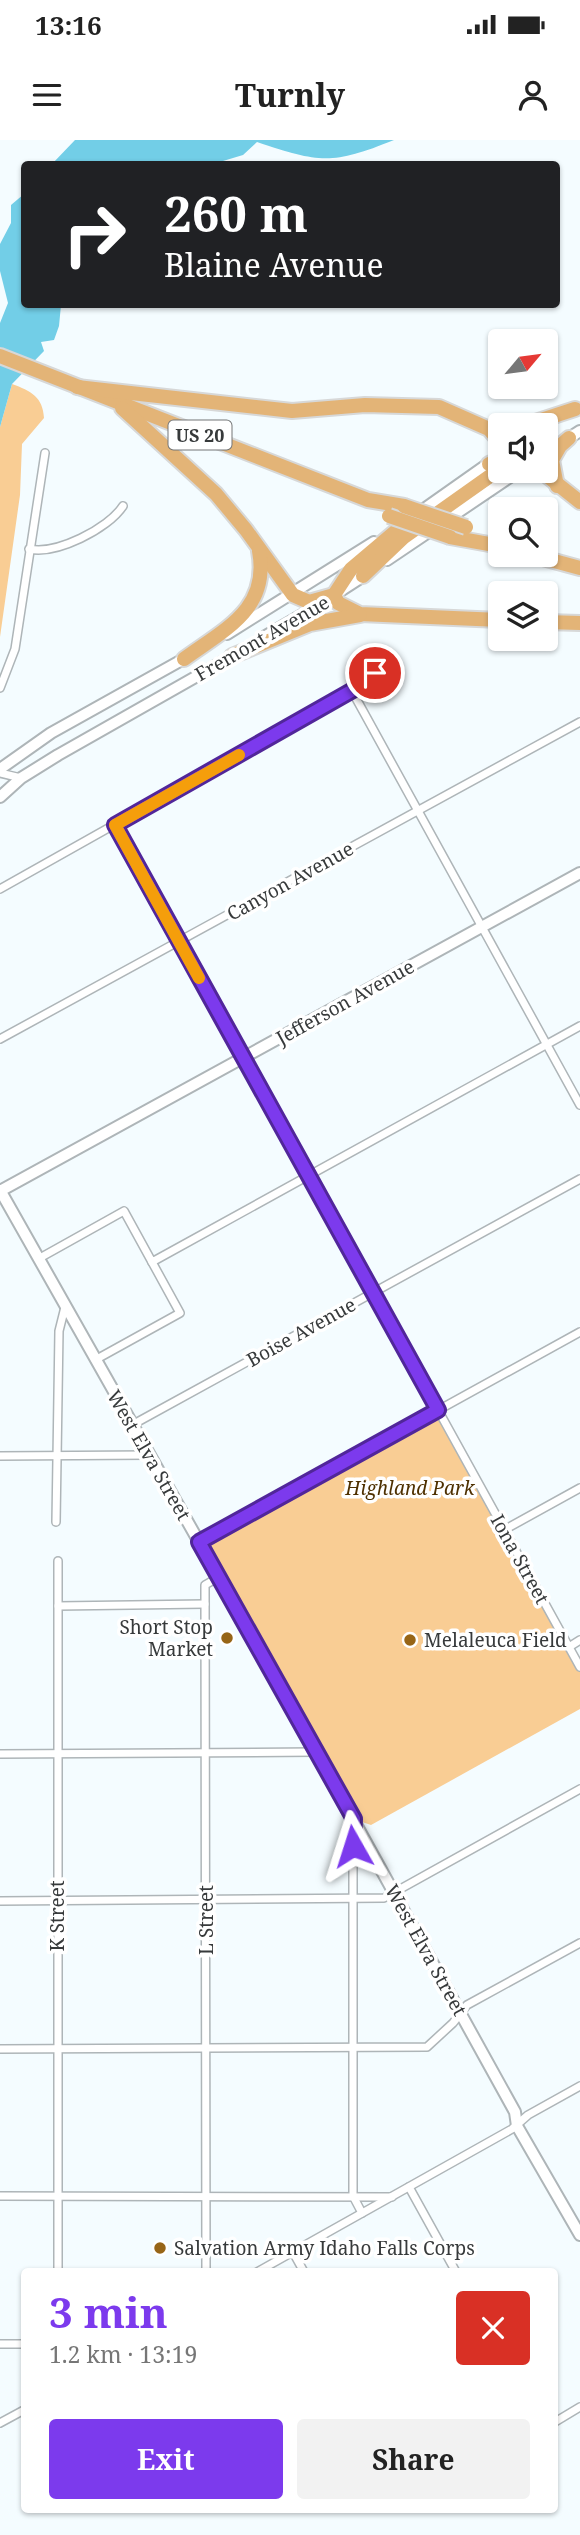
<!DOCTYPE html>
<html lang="en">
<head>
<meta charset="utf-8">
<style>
	body { margin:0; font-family:"Noto Serif",serif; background:#f2f2f2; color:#222; height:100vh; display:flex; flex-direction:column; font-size:26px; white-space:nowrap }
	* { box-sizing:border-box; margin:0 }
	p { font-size:23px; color:#767676 }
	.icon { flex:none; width:38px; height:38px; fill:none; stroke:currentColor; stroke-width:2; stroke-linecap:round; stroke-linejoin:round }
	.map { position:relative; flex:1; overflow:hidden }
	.panel { position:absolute; left:21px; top:2128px; width:537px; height:245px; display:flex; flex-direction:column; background:#fff; border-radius:7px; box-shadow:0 2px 5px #0004 }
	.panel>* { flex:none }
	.banner { position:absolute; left:21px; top:21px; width:539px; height:147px; border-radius:7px; box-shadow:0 2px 5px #0004; background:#202124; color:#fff; overflow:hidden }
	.needle { width:46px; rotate:61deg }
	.buttons { position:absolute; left:488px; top:189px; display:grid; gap:14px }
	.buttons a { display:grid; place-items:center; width:70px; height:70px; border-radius:7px; background:#fff; box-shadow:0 2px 5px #0004; font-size:35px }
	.pin { position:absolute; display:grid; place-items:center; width:60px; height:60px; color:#fff; margin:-30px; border:4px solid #fff; border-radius:50%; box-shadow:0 2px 7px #0007 }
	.me { position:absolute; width:77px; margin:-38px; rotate:354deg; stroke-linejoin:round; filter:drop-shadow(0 0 5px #0008) }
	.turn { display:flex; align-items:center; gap:24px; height:147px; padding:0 28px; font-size:32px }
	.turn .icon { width:91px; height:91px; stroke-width:2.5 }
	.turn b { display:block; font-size:49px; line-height:60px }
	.round { display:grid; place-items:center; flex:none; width:74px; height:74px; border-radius:7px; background:#f2f2f2 }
	.summary { display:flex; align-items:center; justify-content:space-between; height:119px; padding:0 28px }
	h1 { font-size:42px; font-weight:700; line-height:52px; color:#7c3aed }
	.cta { display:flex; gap:14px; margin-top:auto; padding:14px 28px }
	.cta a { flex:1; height:80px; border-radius:7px; background:#7c3aed; color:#fff; font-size:28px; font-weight:700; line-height:80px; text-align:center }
	.cta a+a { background:#f2f2f2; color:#222 }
	.status { display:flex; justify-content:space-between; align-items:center; height:49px; padding:0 35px; background:#fff; direction:ltr }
	.status svg { height:19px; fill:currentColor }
	header { display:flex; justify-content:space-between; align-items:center; height:91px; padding:0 28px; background:#fff; font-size:32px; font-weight:700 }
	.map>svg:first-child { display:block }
	.green { fill:#f9cd94 }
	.water { fill:#72cee7 }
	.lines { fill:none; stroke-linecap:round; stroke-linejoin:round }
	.street-casing { stroke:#aeb5b8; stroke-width:10 }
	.secondary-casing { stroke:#aeb5b8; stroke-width:14 }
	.highway-casing { stroke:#d7d8d8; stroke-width:18 }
	.street { stroke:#fff; stroke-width:7 }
	.secondary { stroke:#fff; stroke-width:10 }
	.highway { stroke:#e3b477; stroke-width:14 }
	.highway-bridge-casing { stroke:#d7d8d8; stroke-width:18; stroke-linecap:butt }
	.highway-bridge { stroke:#e3b477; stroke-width:14 }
	.route-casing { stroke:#51269a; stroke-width:18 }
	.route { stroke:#7c3aed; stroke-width:12 }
	.slow { stroke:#f59e0b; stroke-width:12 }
	.poi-dot { fill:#976517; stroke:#fff; stroke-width:2.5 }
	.labels { text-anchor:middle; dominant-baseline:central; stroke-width:7; stroke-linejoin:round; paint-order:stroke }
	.shield { fill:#fff; stroke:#737576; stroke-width:2 }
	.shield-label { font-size:18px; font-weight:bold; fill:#373a3b }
	.street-label { font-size:19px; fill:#373a3b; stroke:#fff }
	.park-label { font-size:19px; font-style:italic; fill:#4e3000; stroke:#fff }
	.poi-label { font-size:19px; fill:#373a3b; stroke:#fff; text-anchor:start }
</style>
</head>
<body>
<div class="status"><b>13:16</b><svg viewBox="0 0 49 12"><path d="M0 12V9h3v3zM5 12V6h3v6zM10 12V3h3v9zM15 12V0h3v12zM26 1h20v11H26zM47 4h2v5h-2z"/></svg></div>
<header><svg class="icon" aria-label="menu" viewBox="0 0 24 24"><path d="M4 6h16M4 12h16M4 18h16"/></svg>Turnly<svg class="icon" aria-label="person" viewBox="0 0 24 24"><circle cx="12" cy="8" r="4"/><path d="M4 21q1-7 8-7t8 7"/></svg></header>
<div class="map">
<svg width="580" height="2395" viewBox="0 0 580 2395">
	<rect width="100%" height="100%" fill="#f4fcff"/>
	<g class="green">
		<path d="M12 244C31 251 43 257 44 278L22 304 20 355 0 497V287Z"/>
		<polygon points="438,1270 580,1527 580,1569 371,1685 353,1679 199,1402"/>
	</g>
	<g class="water">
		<path d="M75 0H394C332 25 320 23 257 2L243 15 213 24H52Z"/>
		<polygon points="24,54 24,164 61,165 59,186 54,200 41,202 44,211 12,244 0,287 0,183 8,163 0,131 0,104 11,83 11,65"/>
	</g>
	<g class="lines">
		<defs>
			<g id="street">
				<path d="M29 409C56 415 108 389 123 366"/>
				<polyline points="0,548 15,509 45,313"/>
				<polyline points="352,551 580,965"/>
				<polyline points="0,633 21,638"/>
				<polyline points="115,685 580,1527"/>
				<polyline points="0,749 352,551 375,533"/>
				<polyline points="0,899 580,582"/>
				<polyline points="38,1119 124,1071 152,1122 580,886"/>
				<polyline points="95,1220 180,1173 152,1122"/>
				<polyline points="132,1285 580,1039"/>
				<polyline points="0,1316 150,1315"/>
				<polyline points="56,1382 59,1191 65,1167"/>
				<polyline points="504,1390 580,1348"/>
				<polyline points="199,1402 580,1192"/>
				<polyline points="58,1466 205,1464"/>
				<polyline points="569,1507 580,1500"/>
				<polyline points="0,1614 316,1612"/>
				<polyline points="353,1681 353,2056 362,2073"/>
				<polyline points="0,1761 384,1758 580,1649"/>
				<polyline points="0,1909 427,1907 453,1883 467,1865 580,1803"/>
				<polyline points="409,2047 456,2132"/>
				<polyline points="0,2056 392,2057"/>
				<polyline points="293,2112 304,2132"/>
				<polyline points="58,2132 58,1421"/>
				<polyline points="206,2132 205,1445 219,1437"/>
				<polyline points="257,2132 512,1989 528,1975 580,1946"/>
				<polyline points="0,2204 24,2204"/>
				<polyline points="555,2282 580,2267"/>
				<polyline points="0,2283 24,2270"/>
			</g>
			<g id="secondary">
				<polyline points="546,313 580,291"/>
				<polyline points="417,374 495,319"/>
				<polyline points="387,420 519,331"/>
				<polyline points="337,453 368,433"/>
				<polyline points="227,494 374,402"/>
				<polyline points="262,498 324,462"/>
				<polyline points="0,629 51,593 189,516"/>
				<polyline points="0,657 21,638 58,615 236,514"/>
				<polyline points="0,1050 242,1478 515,1972 517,1986 580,2095"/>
				<polyline points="0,1051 580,733"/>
			</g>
			<g id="highway">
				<polyline points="0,216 368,360 404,366"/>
				<polyline points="77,247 292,271 365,265 439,267 489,289 500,302"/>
				<polyline points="122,268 216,354 246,390 293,455 309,462 334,455"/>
				<polyline points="526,285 575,269"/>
				<polyline points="489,324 500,319"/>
				<polyline points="541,331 580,362"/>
				<polyline points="557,346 552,320 560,306 569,298"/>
				<polyline points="409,380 351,429 334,455 338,463 360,474 500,480"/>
				<polyline points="450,397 500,406"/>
				<polyline points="532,415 580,428"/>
				<polyline points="363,436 404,397 500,329"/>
				<polyline points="546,482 580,483"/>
				<polyline points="232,516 310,484 360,475"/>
				<path d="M184 519C225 489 270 469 259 411"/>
			</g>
		</defs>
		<use href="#street" class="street-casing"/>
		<use href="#secondary" class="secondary-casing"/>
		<use href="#highway" class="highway-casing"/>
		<use href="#street" class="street"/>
		<use href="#secondary" class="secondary"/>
		<use href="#highway" class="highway"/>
		<defs>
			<g id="highway-bridge">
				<polyline points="404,366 466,387"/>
				<polyline points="389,376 450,397"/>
			</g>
		</defs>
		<use href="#highway-bridge" class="highway-bridge-casing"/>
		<use href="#highway-bridge" class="highway-bridge"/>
	</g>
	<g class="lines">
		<defs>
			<polyline id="route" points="353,1706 354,1679 199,1402 438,1270 115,685 360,546 375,533"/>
		</defs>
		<use href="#route" class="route-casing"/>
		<use href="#route" class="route"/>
		<polyline class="slow" points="199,838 115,685 239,615"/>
	</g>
	<g class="poi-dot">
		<circle cx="227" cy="1498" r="7"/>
		<circle cx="410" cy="1500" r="7"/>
		<circle cx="160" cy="2108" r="7"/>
	</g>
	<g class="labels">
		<rect class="shield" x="168.5" y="280.5" width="63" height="29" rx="5"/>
		<g class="shield-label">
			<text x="200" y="295">US 20</text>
		</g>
		<g class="street-label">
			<text transform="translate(262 498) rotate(-30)">Fremont Avenue</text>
			<text transform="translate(290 741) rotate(-29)">Canyon Avenue</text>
			<text transform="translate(345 862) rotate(-29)">Jefferson Avenue</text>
			<text transform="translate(301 1192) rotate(-29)">Boise Avenue</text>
			<text transform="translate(149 1315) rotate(60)">West Elva Street</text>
			<text transform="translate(520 1419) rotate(61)">Iona Street</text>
			<text transform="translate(57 1776) rotate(-90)">K Street</text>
			<text transform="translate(206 1780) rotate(-90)">L Street</text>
			<text transform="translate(426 1810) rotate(61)">West Elva Street</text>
		</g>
		<g class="park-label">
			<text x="410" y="1348">Highland Park</text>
		</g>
		<g class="poi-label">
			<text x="213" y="1487" text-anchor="end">Short Stop<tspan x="213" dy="22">Market</tspan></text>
			<text x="424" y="1500">Melaleuca Field</text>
			<text x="174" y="2108">Salvation Army Idaho Falls Corps</text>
		</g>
	</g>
</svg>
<div class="buttons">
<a><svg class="needle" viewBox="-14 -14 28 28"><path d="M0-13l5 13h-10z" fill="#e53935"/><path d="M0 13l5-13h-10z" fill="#767676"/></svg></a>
<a><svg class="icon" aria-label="sound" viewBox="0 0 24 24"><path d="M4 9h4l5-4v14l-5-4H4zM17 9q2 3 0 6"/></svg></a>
<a><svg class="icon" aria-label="search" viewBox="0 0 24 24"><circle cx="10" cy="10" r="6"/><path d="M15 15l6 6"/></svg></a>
<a><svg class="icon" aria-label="layers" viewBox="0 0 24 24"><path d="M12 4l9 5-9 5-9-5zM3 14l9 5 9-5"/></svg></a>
</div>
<div class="pin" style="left:375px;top:533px;background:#d93025"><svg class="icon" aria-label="arrive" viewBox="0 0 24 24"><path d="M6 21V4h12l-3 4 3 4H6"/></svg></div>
<svg class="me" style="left:353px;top:1706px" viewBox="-20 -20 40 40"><path d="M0-17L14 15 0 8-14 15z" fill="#7c3aed" stroke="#fff" stroke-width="4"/></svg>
<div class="banner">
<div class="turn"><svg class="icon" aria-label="right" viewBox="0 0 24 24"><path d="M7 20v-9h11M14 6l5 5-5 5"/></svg><div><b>260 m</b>Blaine Avenue</div></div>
</div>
<section class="panel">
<div class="summary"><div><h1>3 min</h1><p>1.2 km · 13:19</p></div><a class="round" style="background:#d93025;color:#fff"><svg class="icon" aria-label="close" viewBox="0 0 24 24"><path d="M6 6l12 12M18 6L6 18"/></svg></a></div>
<div class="cta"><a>Exit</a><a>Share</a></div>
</section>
</div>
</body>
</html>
